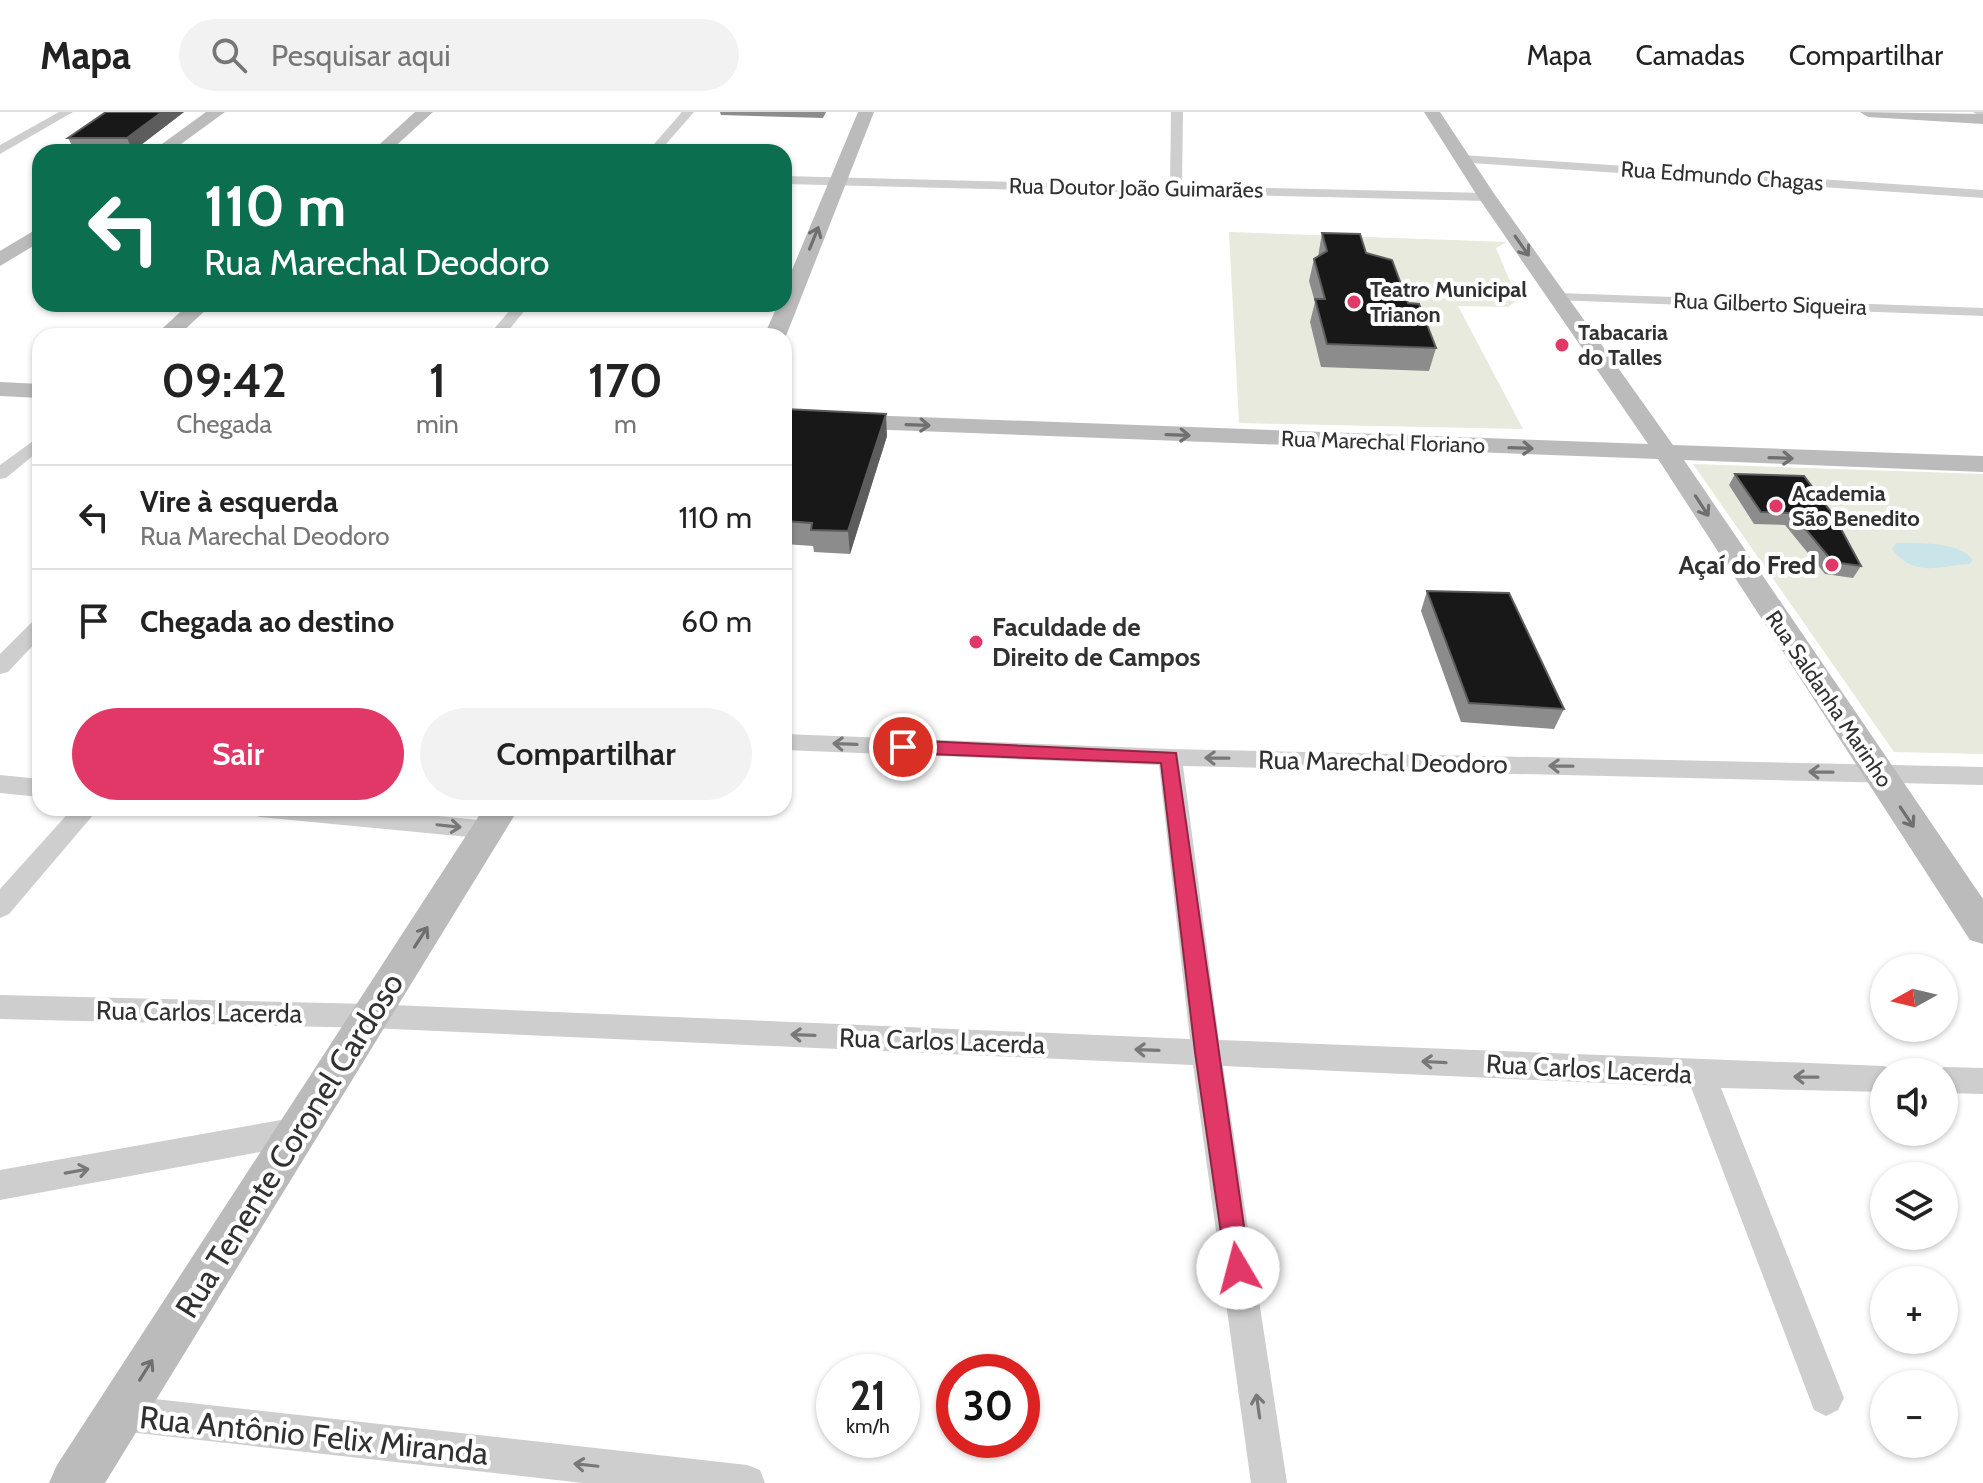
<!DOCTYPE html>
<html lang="pt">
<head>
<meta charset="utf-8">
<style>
	body { margin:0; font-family:Cabin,sans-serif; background:#f2f2f2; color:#222; height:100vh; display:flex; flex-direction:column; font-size:30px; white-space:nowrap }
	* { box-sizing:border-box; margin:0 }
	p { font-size:26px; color:#767676 }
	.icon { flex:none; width:44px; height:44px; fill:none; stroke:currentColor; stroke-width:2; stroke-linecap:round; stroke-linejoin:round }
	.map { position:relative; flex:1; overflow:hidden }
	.panel { position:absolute; left:32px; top:216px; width:760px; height:488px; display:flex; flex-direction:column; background:#fff; border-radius:24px; box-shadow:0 2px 6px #0004 }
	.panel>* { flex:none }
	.banner { position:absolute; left:32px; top:32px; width:760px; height:168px; border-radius:24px; box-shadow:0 2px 6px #0004; background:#0b6e4f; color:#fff; overflow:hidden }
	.needle { width:52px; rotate:262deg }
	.buttons { position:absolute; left:1870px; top:842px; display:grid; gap:16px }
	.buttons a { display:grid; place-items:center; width:88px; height:88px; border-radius:50%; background:#fff; box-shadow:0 2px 6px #0004; font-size:40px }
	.speed { position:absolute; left:816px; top:1242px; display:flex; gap:16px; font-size:40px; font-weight:700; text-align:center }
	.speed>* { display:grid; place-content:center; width:104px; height:104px; border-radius:50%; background:#fff; box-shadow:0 2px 6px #0004; line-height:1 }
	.speed small { font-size:20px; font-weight:400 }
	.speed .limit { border:12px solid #d22; background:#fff; color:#111 }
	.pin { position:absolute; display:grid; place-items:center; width:68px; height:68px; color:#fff; margin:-34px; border:4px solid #fff; border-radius:50%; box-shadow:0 2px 8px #0007 }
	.me { position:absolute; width:88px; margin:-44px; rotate:352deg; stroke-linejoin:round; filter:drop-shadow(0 0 6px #0008) }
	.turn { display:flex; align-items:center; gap:28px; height:168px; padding:0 40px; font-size:36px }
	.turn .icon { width:104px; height:104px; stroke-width:2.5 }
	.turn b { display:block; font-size:56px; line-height:68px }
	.eta { display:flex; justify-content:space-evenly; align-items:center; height:136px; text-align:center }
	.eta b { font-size:48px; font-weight:600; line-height:56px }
	.button { display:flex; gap:16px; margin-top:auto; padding:16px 40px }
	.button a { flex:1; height:92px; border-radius:48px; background:#e23868; color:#fff; font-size:32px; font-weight:600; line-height:92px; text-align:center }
	.button a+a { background:#f2f2f2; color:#222 }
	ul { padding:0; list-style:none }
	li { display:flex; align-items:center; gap:24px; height:104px; padding:0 40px; border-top:2px solid #e0e0e0 }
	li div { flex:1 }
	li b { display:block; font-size:30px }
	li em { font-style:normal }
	header { display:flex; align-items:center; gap:48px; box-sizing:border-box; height:112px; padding:0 40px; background:#fff; border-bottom:2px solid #e0e0e0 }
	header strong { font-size:38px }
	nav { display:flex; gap:44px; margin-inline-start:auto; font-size:28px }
	.search { width:560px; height:72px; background:#f2f2f2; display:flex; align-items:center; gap:20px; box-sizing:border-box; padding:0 28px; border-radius:44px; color:#767676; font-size:30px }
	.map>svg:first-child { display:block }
	.green { fill:#e7eadc }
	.water { fill:#c9e5ea }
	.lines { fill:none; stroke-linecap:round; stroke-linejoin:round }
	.street { fill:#cecece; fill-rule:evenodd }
	.secondary { fill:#bbb; fill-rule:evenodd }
	.wall { fill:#8c8c8c }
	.shaded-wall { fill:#5d5d5d }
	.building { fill:#181818; stroke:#5d5d5d; stroke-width:2 }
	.oneway { stroke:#6f6f6f }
	.oneway2 { stroke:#787878 }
	.route { fill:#e23868; stroke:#932444; stroke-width:2 }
	.poi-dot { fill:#e23868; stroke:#fff; stroke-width:3 }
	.labels { text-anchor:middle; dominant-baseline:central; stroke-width:8; stroke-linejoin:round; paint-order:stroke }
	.far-street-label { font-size:22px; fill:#313131; stroke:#fff }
	.far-poi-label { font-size:22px; font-weight:bold; fill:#313131; stroke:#fff; text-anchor:start }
	.poi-label { font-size:26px; font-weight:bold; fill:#313131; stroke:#fff; text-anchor:end }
	.street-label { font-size:26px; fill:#313131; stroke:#fff }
	.near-street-label { font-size:32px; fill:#313131; stroke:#fff }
</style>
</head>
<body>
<header>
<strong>Mapa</strong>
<div class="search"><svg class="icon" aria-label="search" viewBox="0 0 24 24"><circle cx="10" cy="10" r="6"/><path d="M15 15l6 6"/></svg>Pesquisar aqui</div>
<nav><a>Mapa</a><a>Camadas</a><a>Compartilhar</a></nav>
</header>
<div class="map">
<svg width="1983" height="1371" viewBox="0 0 1983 1371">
	<rect width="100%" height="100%" fill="#fff"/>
	<g class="green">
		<polygon points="1229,120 1507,130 1496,136 1518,188 1508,195 1458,194 1523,317 1239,311"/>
		<polygon points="1693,352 1983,362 1983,642 1894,640"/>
	</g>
	<path class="water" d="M1896 431C1915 431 1961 429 1972 448L1970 452C1940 453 1915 467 1892 437Z"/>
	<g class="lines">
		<g class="street">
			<polygon points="59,0 73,0 0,42 0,33"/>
			<polygon points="682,0 694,0 659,40 647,40"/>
			<polygon points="1171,0 1183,0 1182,74 1487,81 1493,85 1487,89 784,72 784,64 1170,74"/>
			<polygon points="1973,0 1983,0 1983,6"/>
			<polygon points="1462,43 1983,78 1983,86 1458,50 1456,47"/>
			<polygon points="1558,181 1983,196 1983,204 1553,188 1553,182"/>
			<polygon points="515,192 530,192 504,224 488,224"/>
			<polygon points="40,324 40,338 6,366 0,367 0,353"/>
			<polygon points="40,507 40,526 8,560 0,562 0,542 33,509"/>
			<polygon points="784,622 1170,637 1983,655 1983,673 1183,654 1219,928 1884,954 1894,958 1895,960 1884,960 1884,980 1721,976 1844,1286 1838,1298 1826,1304 1814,1298 1691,975 1223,954 1287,1371 1251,1371 1193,953 370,916 0,907 0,883 370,892 1190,927 1159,653 784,638"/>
			<polygon points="0,663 40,667 40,685 0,681"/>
			<polygon points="73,696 99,696 9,802 0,806 0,777"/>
			<polygon points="248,696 356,696 489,709 498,711 501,718 498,725 489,727 260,705 251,702"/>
			<polygon points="1944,955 1983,956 1983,982 1944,981 1944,960 1933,960"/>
			<polygon points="298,1005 309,1009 313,1019 309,1029 298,1033 0,1088 0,1058"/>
			<polygon points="119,1283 747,1353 760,1358 765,1371 583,1371 119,1319 106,1314 101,1301 106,1288"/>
		</g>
		<g class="secondary">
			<polygon points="206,0 225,0 170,40 151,40"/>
			<polygon points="415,0 433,0 389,40 371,40"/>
			<polygon points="858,0 874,0 786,224 784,227 784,224 764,224 778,192 784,192 784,177"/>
			<polygon points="1424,0 1440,0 1495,83 1673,333 1983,344 1983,360 1684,348 1983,787 1983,832 1970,828 1658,347 784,314 784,300 1648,332 1478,85"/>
			<polygon points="1860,0 1983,2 1983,12 1868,5"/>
			<polygon points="40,115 40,130 0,154 0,139"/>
			<polygon points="189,192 212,192 178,224 154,224"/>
			<polygon points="0,270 40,272 40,286 0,284"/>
			<polygon points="484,696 519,696 105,1371 49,1371 57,1353"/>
		</g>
	</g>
	<g class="wall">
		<polygon points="184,0 133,39 75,39 68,26"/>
		<polygon points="720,0 826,0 823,6 721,3"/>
		<polygon points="1322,121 1366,141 1408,191 1436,236 1429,259 1321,255 1310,210 1315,190 1309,169 1314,147 1318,145"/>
		<polygon points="784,297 887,324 850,442 814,440 813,434 784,432"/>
		<polygon points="1735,362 1804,364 1861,454 1853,466 1825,462 1785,413 1754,412 1729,373"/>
		<polygon points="1427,479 1564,597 1554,617 1461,610 1421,499"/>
	</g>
	<g class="shaded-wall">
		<polygon points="162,0 184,0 133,39 127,26"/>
		<polygon points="886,302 887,324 850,442 848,419"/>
	</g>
	<g class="building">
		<polygon points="106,0 162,0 127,26 68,26"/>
		<polygon points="1322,121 1360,122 1366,141 1392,148 1408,191 1419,192 1436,236 1327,232 1315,187 1325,187 1314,147 1327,139"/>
		<polygon points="784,297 886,302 848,419 811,418 812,411 784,409"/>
		<polygon points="1735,362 1804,364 1834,404 1861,454 1833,450 1792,401 1761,400"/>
		<polygon points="1427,479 1509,481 1564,597 1469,591"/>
	</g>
	<defs><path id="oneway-shaft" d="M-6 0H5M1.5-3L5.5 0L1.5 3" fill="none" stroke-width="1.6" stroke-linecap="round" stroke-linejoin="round" transform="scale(2)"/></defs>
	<g class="oneway">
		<use href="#oneway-shaft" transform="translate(814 126) rotate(-68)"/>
		<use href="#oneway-shaft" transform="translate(1522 134) rotate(55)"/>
		<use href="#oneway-shaft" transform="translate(918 313) rotate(2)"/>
		<use href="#oneway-shaft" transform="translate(1178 323) rotate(2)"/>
		<use href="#oneway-shaft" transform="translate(1521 336) rotate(2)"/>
		<use href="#oneway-shaft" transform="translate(1781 346) rotate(2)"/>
		<use href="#oneway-shaft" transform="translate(1702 394) rotate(57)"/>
		<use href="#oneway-shaft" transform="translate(1907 705) rotate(56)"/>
		<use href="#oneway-shaft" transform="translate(421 825) rotate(-57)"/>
		<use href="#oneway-shaft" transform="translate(146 1258) rotate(-58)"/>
	</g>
	<g class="oneway2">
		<use href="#oneway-shaft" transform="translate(845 632) rotate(-178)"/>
		<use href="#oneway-shaft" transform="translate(1217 646) rotate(-179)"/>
		<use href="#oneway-shaft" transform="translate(1561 654) rotate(-179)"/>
		<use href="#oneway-shaft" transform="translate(1821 660) rotate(-179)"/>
		<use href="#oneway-shaft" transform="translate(449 714) rotate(6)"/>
		<use href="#oneway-shaft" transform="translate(803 923) rotate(-178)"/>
		<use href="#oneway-shaft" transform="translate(1147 938) rotate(-178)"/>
		<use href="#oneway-shaft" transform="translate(1434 950) rotate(-177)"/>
		<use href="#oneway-shaft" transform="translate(1806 965) rotate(-179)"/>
		<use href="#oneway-shaft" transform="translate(77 1059) rotate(-10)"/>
		<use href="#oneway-shaft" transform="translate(1258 1294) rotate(-98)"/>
		<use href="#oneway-shaft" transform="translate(586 1353) rotate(-174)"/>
	</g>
	<polygon class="route" points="903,628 1176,641 1250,1156 1247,1164 1238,1168 1229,1164 1226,1156 1195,940 1161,651 903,641 894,635"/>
	<g class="poi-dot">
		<circle cx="1354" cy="190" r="8"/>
		<circle cx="1562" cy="233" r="8"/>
		<circle cx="1776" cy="394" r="8"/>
		<circle cx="1832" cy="453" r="8"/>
		<circle cx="976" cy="530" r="8"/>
	</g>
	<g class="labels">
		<g class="far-street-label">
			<text transform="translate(1722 64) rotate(4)">Rua Edmundo Chagas</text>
			<text transform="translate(1136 76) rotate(1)">Rua Doutor João Guimarães</text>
			<text transform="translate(1770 192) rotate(2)">Rua Gilberto Siqueira</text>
			<text transform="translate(1383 330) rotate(2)">Rua Marechal Floriano</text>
			<text transform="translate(1829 587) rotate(56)">Rua Saldanha Marinho</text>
		</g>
		<g class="far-poi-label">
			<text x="1370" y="177">Teatro Municipal<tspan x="1370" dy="25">Trianon</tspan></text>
			<text x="1578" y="220">Tabacaria<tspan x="1578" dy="25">do Talles</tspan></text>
			<text x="1792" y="381">Academia<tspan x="1792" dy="25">São Benedito</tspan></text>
		</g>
		<g class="poi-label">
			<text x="1816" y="453">Açaí do Fred</text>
			<text x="992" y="515" text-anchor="start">Faculdade de<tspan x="992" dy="30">Direito de Campos</tspan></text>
		</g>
		<g class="street-label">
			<text transform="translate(1383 650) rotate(1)">Rua Marechal Deodoro</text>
			<text transform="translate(199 900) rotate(1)">Rua Carlos Lacerda</text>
			<text transform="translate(942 929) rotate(2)">Rua Carlos Lacerda</text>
			<text transform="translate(1589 957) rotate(3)">Rua Carlos Lacerda</text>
		</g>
		<g class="near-street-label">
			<text transform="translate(289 1033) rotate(-58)">Rua Tenente Coronel Cardoso</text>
			<text transform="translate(314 1323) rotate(6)">Rua Antônio Felix Miranda</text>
		</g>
	</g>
</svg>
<div class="buttons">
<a><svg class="needle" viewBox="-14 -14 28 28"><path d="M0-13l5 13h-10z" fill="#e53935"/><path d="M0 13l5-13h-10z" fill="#767676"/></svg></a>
<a><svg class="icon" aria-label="sound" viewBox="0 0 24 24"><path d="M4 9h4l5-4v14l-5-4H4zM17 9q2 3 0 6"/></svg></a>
<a><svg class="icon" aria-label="layers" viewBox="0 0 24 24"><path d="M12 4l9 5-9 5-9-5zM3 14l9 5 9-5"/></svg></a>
<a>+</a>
<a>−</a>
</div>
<div class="speed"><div>21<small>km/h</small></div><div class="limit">30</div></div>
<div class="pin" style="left:903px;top:635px;background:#d93025"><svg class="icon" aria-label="arrive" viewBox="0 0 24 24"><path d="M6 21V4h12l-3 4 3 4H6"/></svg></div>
<svg class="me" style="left:1238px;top:1156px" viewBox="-20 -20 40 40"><circle r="19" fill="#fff"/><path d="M0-13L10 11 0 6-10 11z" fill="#e23868"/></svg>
<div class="banner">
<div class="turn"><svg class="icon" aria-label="left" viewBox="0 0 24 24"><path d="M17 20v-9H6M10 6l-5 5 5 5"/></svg><div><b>110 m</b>Rua Marechal Deodoro</div></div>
</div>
<section class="panel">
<div class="eta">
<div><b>09:42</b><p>Chegada</p></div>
<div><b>1</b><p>min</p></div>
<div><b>170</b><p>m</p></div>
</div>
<ul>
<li><svg class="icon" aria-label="left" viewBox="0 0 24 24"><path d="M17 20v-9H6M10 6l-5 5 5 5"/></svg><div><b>Vire à esquerda</b><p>Rua Marechal Deodoro</p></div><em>110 m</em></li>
<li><svg class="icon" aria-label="arrive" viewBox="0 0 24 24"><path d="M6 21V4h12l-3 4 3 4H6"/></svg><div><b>Chegada ao destino</b></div><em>60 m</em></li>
</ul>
<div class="button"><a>Sair</a><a>Compartilhar</a></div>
</section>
</div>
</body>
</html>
